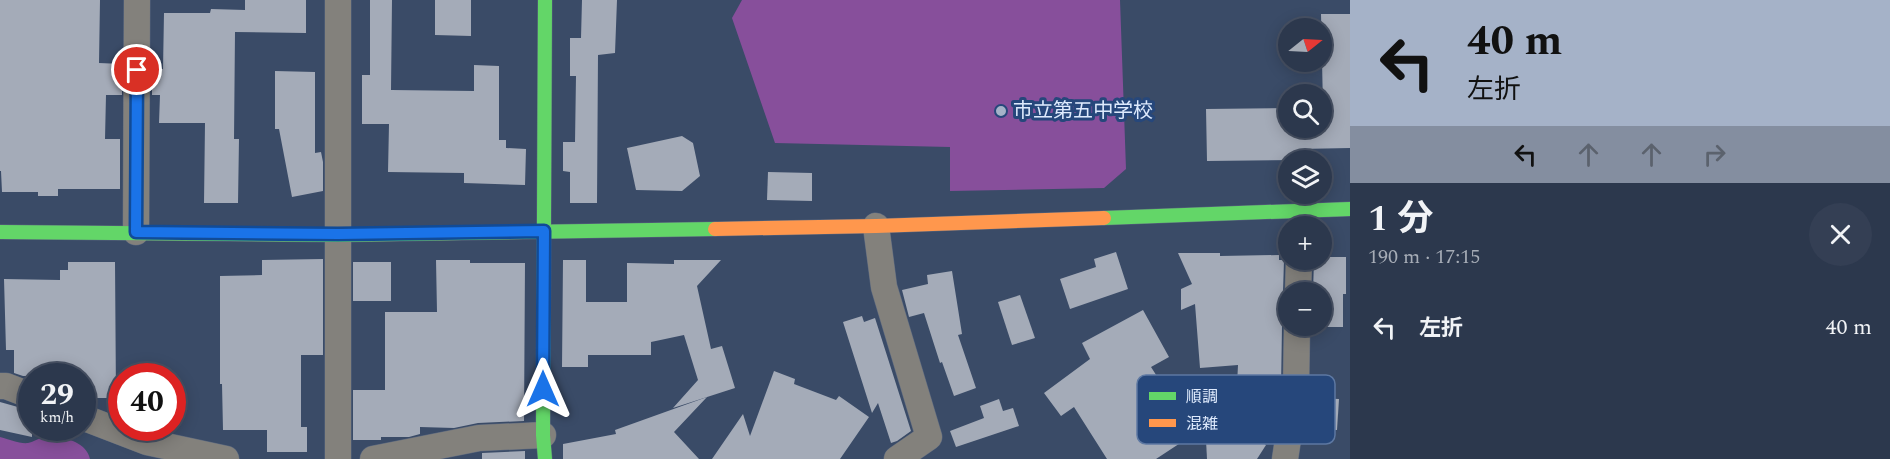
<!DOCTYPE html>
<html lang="ja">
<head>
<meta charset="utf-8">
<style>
	body { margin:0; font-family:Spectral,"Noto Sans JP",serif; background:#343f54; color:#f1f3f6; height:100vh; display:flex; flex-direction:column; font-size:22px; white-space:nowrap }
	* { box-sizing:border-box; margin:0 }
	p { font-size:20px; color:#a6acb6 }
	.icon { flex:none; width:33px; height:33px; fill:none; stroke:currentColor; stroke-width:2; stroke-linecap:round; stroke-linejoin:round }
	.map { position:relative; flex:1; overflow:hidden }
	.sheet { display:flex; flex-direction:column; background:#2c384d; width:540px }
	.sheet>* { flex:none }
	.hud { background:#a5b2c8; color:#111; overflow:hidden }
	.needle { width:39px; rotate:72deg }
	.fabs { position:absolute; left:1278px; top:18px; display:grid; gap:12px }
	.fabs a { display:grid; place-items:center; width:54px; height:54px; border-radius:50%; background:#2c384d; box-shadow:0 3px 15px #0003,0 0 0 2px #485265; font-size:30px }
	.speed { position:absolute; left:18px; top:363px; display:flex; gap:12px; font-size:30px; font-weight:700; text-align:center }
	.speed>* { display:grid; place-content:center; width:78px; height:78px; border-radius:50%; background:#2c384d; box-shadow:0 3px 15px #0003,0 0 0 2px #485265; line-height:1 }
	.speed small { font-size:15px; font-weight:400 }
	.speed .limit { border:9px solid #d22; background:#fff; color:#111 }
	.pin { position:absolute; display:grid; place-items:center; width:51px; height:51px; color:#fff; margin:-26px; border:3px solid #fff; border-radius:50%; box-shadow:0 2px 6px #0007 }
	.me { position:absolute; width:66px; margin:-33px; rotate:0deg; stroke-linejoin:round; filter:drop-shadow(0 0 4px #0008) }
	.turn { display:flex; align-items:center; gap:21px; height:126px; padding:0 18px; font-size:27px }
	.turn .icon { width:78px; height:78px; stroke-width:2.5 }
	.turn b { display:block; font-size:42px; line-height:51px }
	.lanes { display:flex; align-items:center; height:57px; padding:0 18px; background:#0003; justify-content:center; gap:30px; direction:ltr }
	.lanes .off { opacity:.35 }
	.round { display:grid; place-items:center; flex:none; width:63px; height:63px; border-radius:32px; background:#343f54 }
	.overview { display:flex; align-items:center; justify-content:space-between; height:102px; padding:0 18px }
	h1 { font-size:36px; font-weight:700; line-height:45px }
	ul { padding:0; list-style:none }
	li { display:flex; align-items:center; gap:18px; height:84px; padding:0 18px }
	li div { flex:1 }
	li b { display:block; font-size:22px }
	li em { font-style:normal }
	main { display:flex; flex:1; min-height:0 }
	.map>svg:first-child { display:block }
	.green { fill:#874f9b }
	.building { fill:#a4abb8 }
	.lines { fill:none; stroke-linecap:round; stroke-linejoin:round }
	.street-casing { stroke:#5b687f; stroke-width:27 }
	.fast-casing { stroke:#5b687f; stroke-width:15 }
	.slow-casing { stroke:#5b687f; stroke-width:15 }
	.street { stroke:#83817c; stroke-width:26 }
	.fast { stroke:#63d668; stroke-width:14 }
	.slow { stroke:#ff974d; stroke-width:14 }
	.route-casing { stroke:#114b97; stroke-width:15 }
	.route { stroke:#1a73e8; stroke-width:10 }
	.poi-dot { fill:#a5b2c8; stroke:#26477b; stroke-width:2 }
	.labels { text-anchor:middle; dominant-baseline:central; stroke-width:6; stroke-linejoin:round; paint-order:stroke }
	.poi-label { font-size:20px; fill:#deeafd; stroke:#26477b; text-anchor:start }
	.key { fill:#26477b; stroke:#5d78a2; stroke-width:1.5 }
	.key-label { font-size:16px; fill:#deeafd }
</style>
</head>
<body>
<main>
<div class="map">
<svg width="1350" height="459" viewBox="0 0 1350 459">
	<rect width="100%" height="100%" fill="#3a4b67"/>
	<g class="green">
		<polygon points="742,0 1120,0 1126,169 1104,188 950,191 950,147 775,143 732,18"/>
		<path d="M0 437C8 439 20 444 28 443 33 442 37 439 42 438 59 435 86 440 90 459H0Z"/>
	</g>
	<g class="building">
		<polygon points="0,0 100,0 99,63 122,64 122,95 106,95 105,139 120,139 120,189 58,189 58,196 38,196 38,192 2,192 1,171 0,171"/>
		<polygon points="245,0 306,0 306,33 235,32 234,139 239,139 238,203 204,203 205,123 159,123 160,95 152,95 152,69 163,69 164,13 210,13 211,9 245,10"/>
		<polygon points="370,0 392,0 391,90 474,91 474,65 499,66 499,140 506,140 506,148 526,149 525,185 464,183 464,173 388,172 389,124 362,124 362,75 370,75"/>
		<polygon points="435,0 471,0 471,36 435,35"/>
		<polygon points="582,0 617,0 615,53 598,55 597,203 570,203 570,172 563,171 563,142 575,142 576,76 570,76 570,38 581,38"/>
		<polygon points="1321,14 1350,14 1350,148 1300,149 1300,160 1207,161 1206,109 1288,108 1288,128 1322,128 1322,107 1323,107"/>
		<polygon points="275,71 315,72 315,153 321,152 323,162 323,191 292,197 279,129 275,129"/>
		<polygon points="682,136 693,143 700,176 682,191 636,190 627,148"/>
		<polygon points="768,172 812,173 812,201 767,200"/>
		<polygon points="1116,252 1128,289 1070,309 1060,279 1096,267 1094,259"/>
		<polygon points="1178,253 1220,253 1220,256 1279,255 1279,260 1284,260 1283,292 1285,299 1288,303 1288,314 1284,319 1282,326 1281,388 1237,385 1238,365 1200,368 1195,304 1181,310 1181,289 1192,284"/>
		<polygon points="1322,257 1346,257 1346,294 1343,294 1343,327 1312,327 1312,326 1322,326 1322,292 1313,292 1314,260 1322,260"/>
		<polygon points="323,259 323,355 301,355 301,427 307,427 307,452 267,452 267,430 223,430 222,384 220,384 220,276 262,275 262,260"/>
		<polygon points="436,260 470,260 470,263 525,263 524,421 478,423 454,428 420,427 420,434 409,437 381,437 381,440 353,440 353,390 385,390 385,312 437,312"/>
		<polygon points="563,260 586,260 586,302 627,302 627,263 674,264 674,260 721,260 697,286 711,349 722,346 735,388 673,408 698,380 684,335 651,342 651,355 588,355 588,367 562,367"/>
		<polygon points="68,262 115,262 116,398 89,398 89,390 82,390 82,376 23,376 14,373 14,350 6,350 4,279 60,280 60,270 68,270"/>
		<rect x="353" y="262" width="38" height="39"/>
		<polygon points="952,271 962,334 958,335 976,388 954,396 942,362 940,363 924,313 909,317 902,290 928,284 927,275"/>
		<polygon points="1020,295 1035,338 1012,345 998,302"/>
		<polygon points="1143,310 1169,357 1151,367 1194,434 1156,459 1107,459 1074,407 1061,416 1044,393 1090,359 1082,343"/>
		<polygon points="862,316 864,322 875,318 911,431 897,441 891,443 878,403 872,413 843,322"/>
		<polygon points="774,371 795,379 794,384 836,400 839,396 869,417 840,459 712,459 743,414 750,436"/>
		<polygon points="707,397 674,432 699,459 563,459 563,444 616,434 615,430"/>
		<polygon points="1310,398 1339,399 1337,430 1308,429"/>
		<polygon points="999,399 1003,411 1013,408 1019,426 956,447 950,431 984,418 980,406"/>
		<polygon points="0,402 32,411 32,437 0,430"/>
		<polygon points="1222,416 1266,445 1257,459 1207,459 1206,440"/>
		<polygon points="525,451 525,459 482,459 482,453"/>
	</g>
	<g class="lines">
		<defs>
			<g id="street">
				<polyline points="876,226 884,287 929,437 897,459"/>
				<polyline points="136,232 137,0"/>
				<polyline points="1298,292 1299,260"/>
				<polyline points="0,386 6,386 32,396"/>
				<polyline points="82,417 147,442 226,459"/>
				<polyline points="338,459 338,0"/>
				<polyline points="373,459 479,438 543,435"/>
				<polyline points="1285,459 1296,387 1297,326"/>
			</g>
			<g id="fast">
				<polyline points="545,0 543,435 545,459"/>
				<polyline points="1104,218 1350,209"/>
				<polyline points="0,232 338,235 715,229"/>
			</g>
			<polyline id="slow" points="715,229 876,226 1104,218"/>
		</defs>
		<use href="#street" class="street-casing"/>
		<use href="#fast" class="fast-casing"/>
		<use href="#slow" class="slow-casing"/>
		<use href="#street" class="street"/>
		<use href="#fast" class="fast"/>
		<use href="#slow" class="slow"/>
	</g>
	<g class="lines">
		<defs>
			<polyline id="route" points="137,70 136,232 338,234 544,231 543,389"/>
		</defs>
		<use href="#route" class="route-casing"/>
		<use href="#route" class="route"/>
	</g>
	<circle class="poi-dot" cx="1001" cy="111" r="6"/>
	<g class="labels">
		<g class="poi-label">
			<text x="1013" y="111">市立第五中学校</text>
		</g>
	</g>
	<rect x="1137" y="375" width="198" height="69" rx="9" class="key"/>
	<rect x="1149" y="392" width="27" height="8" fill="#63d668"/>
	<rect x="1149" y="419" width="27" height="8" fill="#ff974d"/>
	<g class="key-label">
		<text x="1186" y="402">順調</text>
		<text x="1186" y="429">混雑</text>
	</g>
</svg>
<div class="fabs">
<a><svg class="needle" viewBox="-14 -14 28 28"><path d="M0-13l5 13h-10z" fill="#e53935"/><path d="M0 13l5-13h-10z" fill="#a6acb6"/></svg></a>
<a><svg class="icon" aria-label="search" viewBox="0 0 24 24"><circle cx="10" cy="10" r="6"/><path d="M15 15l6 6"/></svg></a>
<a><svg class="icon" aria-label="layers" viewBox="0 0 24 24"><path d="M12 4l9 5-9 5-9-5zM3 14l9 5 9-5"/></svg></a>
<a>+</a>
<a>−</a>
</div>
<div class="speed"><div>29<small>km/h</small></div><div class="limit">40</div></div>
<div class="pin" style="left:137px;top:70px;background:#d93025"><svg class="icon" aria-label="arrive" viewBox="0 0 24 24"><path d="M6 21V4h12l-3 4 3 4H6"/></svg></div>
<svg class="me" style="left:543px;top:389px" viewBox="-20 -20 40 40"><path d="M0-17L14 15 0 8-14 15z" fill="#1a73e8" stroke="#fff" stroke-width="4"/></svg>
</div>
<section class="sheet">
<div class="hud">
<div class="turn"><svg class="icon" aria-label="left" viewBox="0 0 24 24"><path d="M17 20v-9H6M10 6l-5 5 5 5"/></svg><div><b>40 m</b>左折</div></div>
<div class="lanes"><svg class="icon" aria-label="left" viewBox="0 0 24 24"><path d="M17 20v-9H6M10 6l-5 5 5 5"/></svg><svg class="icon off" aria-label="ahead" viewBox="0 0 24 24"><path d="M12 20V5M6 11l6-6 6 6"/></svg><svg class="icon off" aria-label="ahead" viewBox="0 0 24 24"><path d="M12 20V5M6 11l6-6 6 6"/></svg><svg class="icon off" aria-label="right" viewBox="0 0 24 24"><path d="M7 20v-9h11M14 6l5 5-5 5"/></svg></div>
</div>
<div class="overview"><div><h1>1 分</h1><p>190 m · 17:15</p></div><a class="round"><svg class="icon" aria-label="close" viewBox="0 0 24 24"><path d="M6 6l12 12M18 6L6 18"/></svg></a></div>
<ul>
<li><svg class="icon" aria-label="left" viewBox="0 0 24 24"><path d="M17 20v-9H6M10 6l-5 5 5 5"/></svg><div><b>左折</b></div><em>40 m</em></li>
</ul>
</section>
</main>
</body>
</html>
